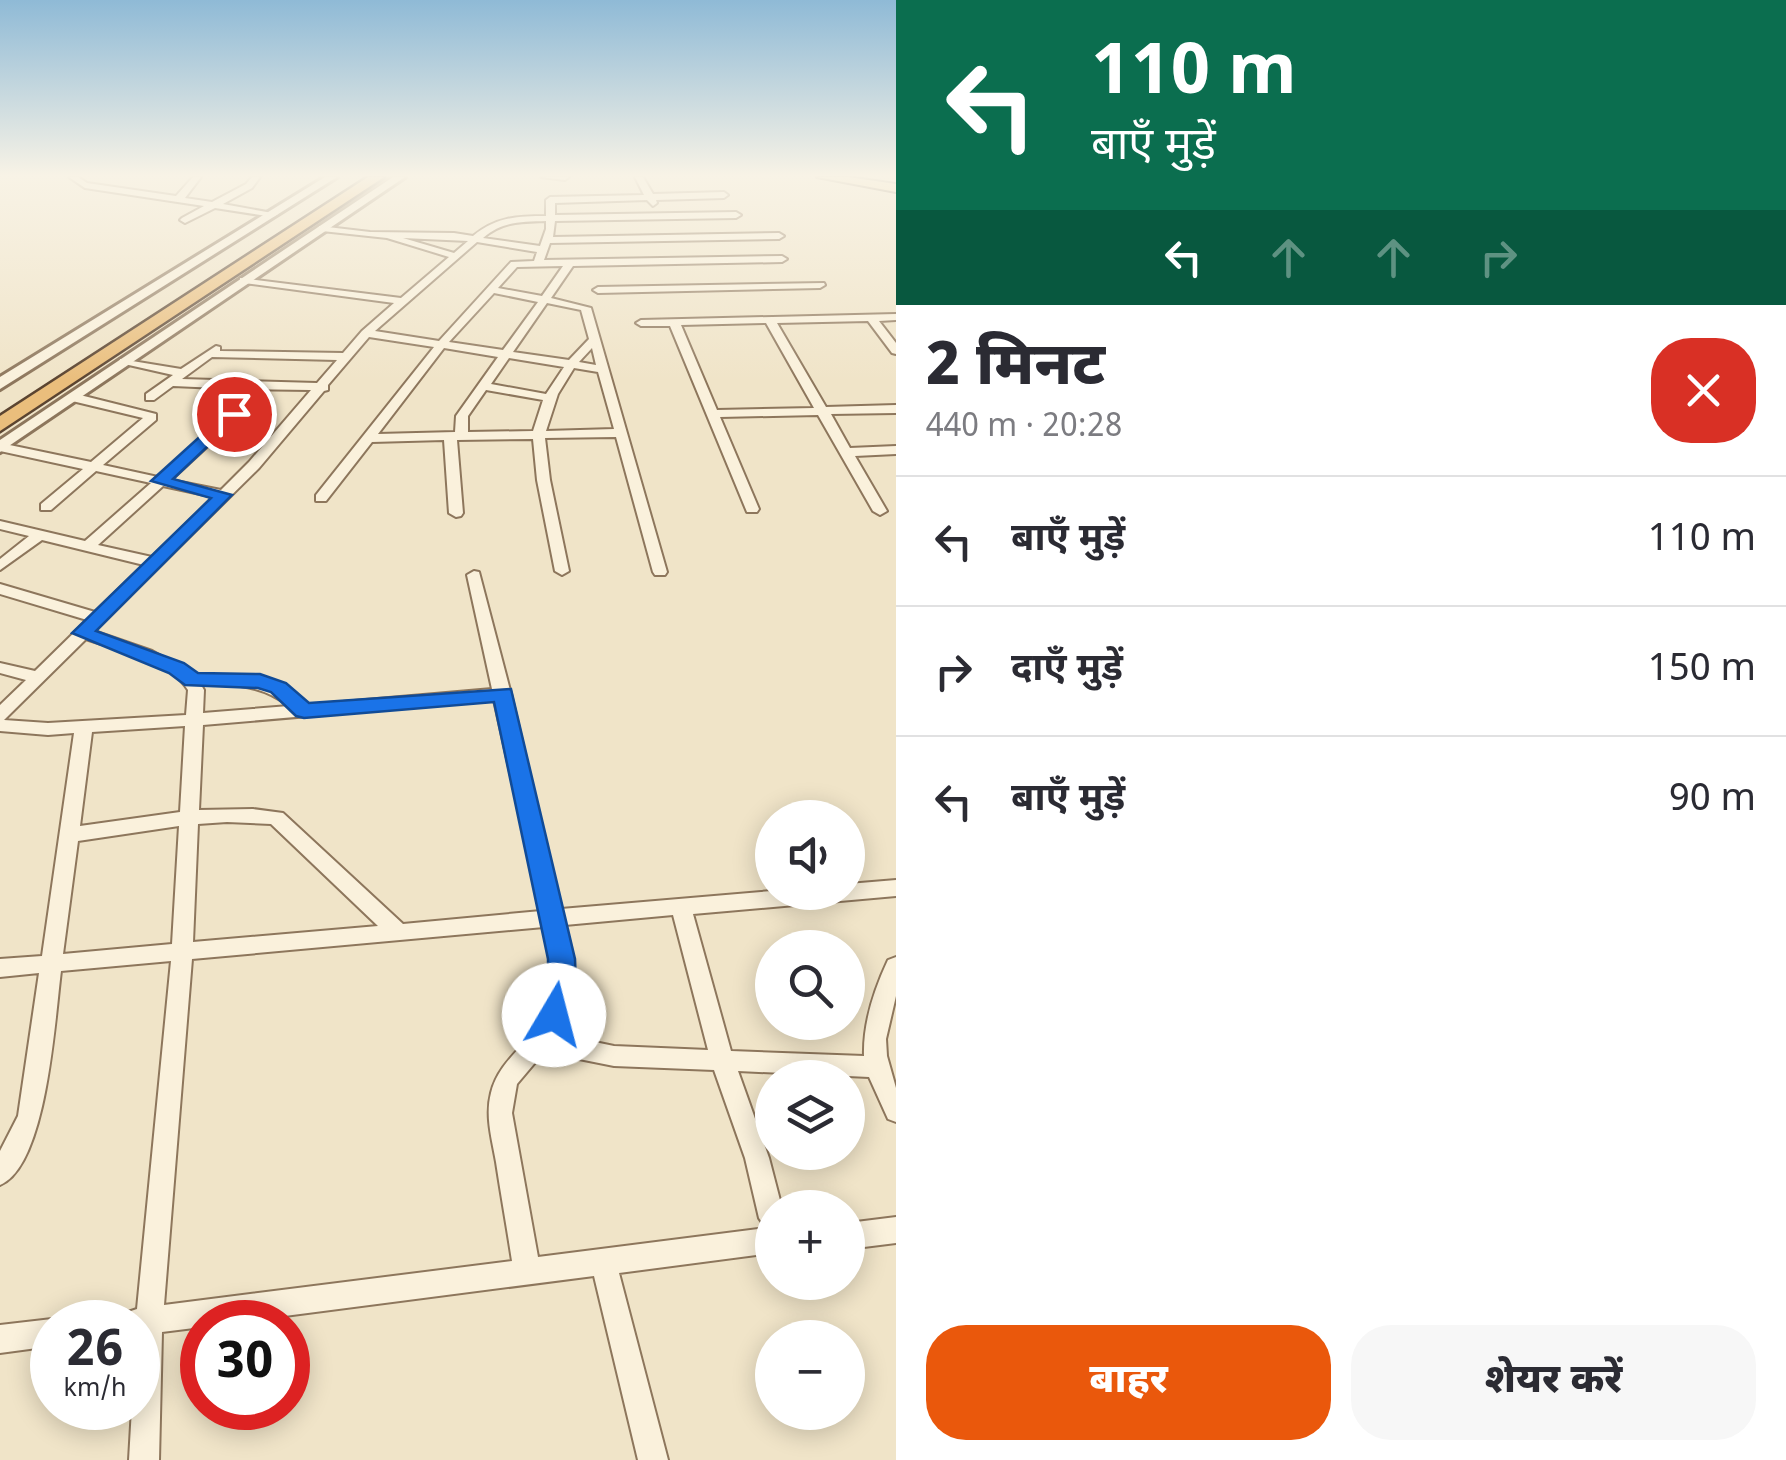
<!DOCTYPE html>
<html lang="hi">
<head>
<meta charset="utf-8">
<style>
	body { margin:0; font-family:Georgia,"Noto Sans Devanagari",serif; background:#f7f7f7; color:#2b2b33; height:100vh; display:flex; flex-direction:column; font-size:38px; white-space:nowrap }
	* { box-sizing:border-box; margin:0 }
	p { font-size:32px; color:#7c7c81 }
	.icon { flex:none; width:55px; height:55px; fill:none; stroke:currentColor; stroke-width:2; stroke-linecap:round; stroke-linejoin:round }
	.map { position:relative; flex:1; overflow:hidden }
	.sheet { display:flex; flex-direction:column; background:#fff; width:890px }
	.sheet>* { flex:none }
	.guide { background:#0b6e4f; color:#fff; overflow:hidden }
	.controls { position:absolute; left:755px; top:800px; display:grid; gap:20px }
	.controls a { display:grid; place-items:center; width:110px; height:110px; border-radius:50%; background:#fff; box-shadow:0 5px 25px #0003; font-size:50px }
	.speed { position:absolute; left:30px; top:1300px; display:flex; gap:20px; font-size:50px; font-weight:700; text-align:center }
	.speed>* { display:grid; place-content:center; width:130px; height:130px; border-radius:50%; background:#fff; box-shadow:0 5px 25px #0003; line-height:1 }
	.speed small { font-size:25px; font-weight:400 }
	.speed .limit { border:15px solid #d22; background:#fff; color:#111 }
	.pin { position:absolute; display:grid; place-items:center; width:85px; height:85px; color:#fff; margin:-42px; border:5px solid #fff; border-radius:50%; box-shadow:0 2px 10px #0007 }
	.me { position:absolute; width:110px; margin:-55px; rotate:8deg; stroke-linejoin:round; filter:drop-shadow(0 0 8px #0008) }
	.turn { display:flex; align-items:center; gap:35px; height:210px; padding:0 30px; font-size:45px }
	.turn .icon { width:130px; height:130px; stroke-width:2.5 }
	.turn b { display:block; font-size:70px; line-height:85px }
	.lanes { display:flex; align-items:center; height:95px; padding:0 30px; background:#0003; justify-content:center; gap:50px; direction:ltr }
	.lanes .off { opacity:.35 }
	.round { display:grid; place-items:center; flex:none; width:105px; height:105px; border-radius:40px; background:#f7f7f7 }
	.head { display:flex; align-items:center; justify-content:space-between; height:170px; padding:0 30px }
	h1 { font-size:60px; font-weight:800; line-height:75px }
	.action { display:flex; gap:20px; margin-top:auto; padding:20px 30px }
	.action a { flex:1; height:115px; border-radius:40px; background:#ea580c; color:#fff; font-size:40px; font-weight:800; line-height:115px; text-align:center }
	.action a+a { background:#f7f7f7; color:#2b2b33 }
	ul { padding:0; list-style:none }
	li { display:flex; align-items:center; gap:30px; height:130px; padding:0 30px; border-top:2px solid #e1e1e2 }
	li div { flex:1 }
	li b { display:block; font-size:38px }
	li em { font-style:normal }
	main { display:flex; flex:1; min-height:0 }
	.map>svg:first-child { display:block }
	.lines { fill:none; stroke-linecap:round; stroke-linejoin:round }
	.minor-casing { stroke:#8d765c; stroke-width:4 }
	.tertiary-casing { stroke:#8d765c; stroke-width:6 }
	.primary-casing { stroke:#5b4430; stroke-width:4 }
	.trunk-casing { stroke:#5b4430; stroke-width:5 }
	.minor { fill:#faf1dc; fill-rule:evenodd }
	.tertiary { fill:#faf1dc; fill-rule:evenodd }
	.primary { fill:#f3d9a0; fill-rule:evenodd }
	.trunk { fill:#eabe7c; fill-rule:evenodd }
	.route { fill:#1a73e8; stroke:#114b97; stroke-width:2.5 }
</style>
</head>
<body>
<main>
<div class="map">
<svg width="896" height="1460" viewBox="0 0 896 1460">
	<rect width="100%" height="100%" fill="#f0e4c8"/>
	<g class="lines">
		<defs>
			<g id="minor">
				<polygon points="69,177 78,177 87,183 176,196 193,177 201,177 185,198 212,202 246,184 252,177 260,177 252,188 223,204 278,214 273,217 215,208 185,223 180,220 182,218 204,206 85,188"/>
				<polygon points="541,177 569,177 565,180"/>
				<path d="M635 177H643L653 194 724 192 728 195 724 198 656 200 657 203 653 206 647 200 555 203V215L736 212 741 215 736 218 555 221 553 237 779 233 784 236 779 239 550 243 544 260 782 256 787 259 782 262 573 266 551 298 591 308 667 572 665 575H655L653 572 616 437 545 438 550 480 569 571 562 575 555 571 537 480 533 439 457 440 463 513 461 516 456 517 449 513 444 440 372 442 326 501H316V495L434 347 369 337 328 385V390L324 391 259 468 94 631 152 651 194 675H240L272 681 308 705 492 689 467 575 474 571 479 572 511 694 561 909 772 891 848 892V884L896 880V896L693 914 731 1051 864 1056C863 1023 874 990 888 960L896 957V996L886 1039 887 1056 896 1088V1122L888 1119 869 1077 738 1071 769 1158 782 1208H772V1253L619 1273 668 1460H638L594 1276 238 1322H202V1327L162 1332 159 1460H129L132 1408H138V1322H124L128 1312 137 1309 171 961 61 971C55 1017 47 1166 0 1185V1151L18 1116 39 973 0 977V959L42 956 74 733 48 735 0 731V705L26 680 0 673V663L35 671 87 620 0 594V584L95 612 144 565 42 540 0 570V559L29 536 0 529V521L85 541 151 483 96 471 51 510H41V504L83 469 0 451V443L91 462 143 418 68 400 66 397 72 393 156 414V420L103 465 158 477 226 417V414L207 407 218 388 173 386 154 400H146V394L173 375 120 363V359L181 369 216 346 220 347V351L343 353 362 331 394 303 244 283 240 282V278L401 298 449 257 387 238 322 231 319 230V226L370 232 454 233 473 236C496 217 517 216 546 216V200L550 197 644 195ZM546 221V229L540 246 483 238C503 221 521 222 546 221ZM403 238 468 241 454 253ZM477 242 537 252 534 261 511 262 439 341 375 331ZM563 266 542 296 498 288 517 267ZM494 293 538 302 503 350 449 342ZM547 303 581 310 589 339 569 360 513 352ZM444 348 498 357 456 416 455 432 378 434ZM592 348 596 365 579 362ZM212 357 337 360 317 383 182 379ZM509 358 564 367 546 394 491 384ZM574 368 598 372 614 429 546 431 558 394ZM230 389 311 390 249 462 221 490 171 480 238 418 236 409 220 405ZM486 390 543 400 533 431 468 432V416ZM163 486 214 497 152 557 98 545ZM86 639C118 650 169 659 188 690L186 715 48 723 4 720ZM201 685C235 684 262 685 289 706L203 713 204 690ZM494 700 541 911 403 924 283 813 253 809 199 810 203 725ZM185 726 180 812 80 826 92 732ZM227 822 271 824 378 926 193 942 198 824ZM179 826 172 944 63 954 78 841ZM673 915 708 1050 614 1046 556 1034C575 998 574 965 565 925ZM544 927C554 969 554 1009 524 1043 510 1058 496 1072 491 1093 485 1116 492 1139 496 1162 501 1195 507 1228 512 1261L164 1305 192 959ZM544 1052 614 1066 714 1070 745 1158 759 1218 766 1228 538 1257 512 1113 517 1084Z"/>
				<polygon points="824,283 825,285 820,288 598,293 593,290 598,287"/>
				<path d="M896 314V320L879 321 896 343V354L892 353 868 321 777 323 826 407 896 405V413L831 414 850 448 896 446V454L855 456 887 511 880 515 873 511 818 415 720 417 759 509 757 512H747L670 326H641L636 323 641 320ZM766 323 814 408 717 410 681 325Z"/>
				<polygon points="896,1217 896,1243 848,1249 848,1223"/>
				<polygon points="52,1319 60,1322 52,1322 52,1346 0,1353 0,1325"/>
			</g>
			<g id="tertiary">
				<polygon points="325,177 337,177 0,389 0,377"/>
				<polygon points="393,177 405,177 0,452 0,440"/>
			</g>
			<polygon id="primary" points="817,177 848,177 896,184 896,192"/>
			<polygon id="trunk" points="368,177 384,177 0,431 0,416"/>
		</defs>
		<use href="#minor" class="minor-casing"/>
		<use href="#tertiary" class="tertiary-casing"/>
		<use href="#primary" class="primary-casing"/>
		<use href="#trunk" class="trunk-casing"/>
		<use href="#minor" class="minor"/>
		<use href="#tertiary" class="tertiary"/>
		<use href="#primary" class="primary"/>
		<use href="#trunk" class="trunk"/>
	</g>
	<linearGradient id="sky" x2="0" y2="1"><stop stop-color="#8fbad6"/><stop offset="0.46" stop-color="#f8f3e6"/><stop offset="1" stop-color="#f8f3e6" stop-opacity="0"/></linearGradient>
	<rect width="896" height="381" fill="url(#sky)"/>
	<polygon class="route" points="228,411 242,414 173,479 232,495 96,631 184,663 198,673 260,674 286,683 309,703 511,689 575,959 576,986 564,1024 554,1027 544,1024 540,1015 548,986 548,959 494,702 304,718 296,716 271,692 258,688 185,685 169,673 72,633 211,498 151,481"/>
</svg>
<div class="controls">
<a><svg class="icon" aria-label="sound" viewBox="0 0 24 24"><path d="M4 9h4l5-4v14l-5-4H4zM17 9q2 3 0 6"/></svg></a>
<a><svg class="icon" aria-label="search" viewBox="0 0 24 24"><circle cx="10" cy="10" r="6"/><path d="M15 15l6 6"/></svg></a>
<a><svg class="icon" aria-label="layers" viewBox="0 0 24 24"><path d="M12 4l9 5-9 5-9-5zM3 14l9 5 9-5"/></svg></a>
<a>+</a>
<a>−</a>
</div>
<div class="speed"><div>26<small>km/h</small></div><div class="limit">30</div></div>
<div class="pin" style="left:234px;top:414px;background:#d93025"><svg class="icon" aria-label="arrive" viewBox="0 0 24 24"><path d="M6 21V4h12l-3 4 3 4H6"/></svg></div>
<svg class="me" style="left:554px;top:1015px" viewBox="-20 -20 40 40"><circle r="19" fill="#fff"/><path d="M0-13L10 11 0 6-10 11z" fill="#1a73e8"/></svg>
</div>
<section class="sheet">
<div class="guide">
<div class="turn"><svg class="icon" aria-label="left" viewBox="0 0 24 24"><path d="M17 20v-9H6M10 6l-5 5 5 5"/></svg><div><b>110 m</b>बाएँ मुड़ें</div></div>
<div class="lanes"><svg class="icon" aria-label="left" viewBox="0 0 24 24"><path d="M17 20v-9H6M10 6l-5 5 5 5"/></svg><svg class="icon off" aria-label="ahead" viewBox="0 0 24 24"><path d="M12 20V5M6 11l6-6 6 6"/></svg><svg class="icon off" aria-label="ahead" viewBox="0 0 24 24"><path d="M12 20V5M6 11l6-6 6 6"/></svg><svg class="icon off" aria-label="right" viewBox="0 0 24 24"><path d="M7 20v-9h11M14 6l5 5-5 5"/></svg></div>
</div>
<div class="head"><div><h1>2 मिनट</h1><p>440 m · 20:28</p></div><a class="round" style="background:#d93025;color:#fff"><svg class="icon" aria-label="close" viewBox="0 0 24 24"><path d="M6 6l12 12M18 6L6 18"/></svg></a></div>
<ul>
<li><svg class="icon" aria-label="left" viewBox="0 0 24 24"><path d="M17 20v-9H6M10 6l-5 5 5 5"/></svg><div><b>बाएँ मुड़ें</b></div><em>110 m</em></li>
<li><svg class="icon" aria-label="right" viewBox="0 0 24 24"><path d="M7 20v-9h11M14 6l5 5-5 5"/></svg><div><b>दाएँ मुड़ें</b></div><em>150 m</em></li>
<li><svg class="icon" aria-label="left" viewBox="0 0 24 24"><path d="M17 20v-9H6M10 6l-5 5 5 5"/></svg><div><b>बाएँ मुड़ें</b></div><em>90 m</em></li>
</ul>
<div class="action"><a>बाहर</a><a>शेयर करें</a></div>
</section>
</main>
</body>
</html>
